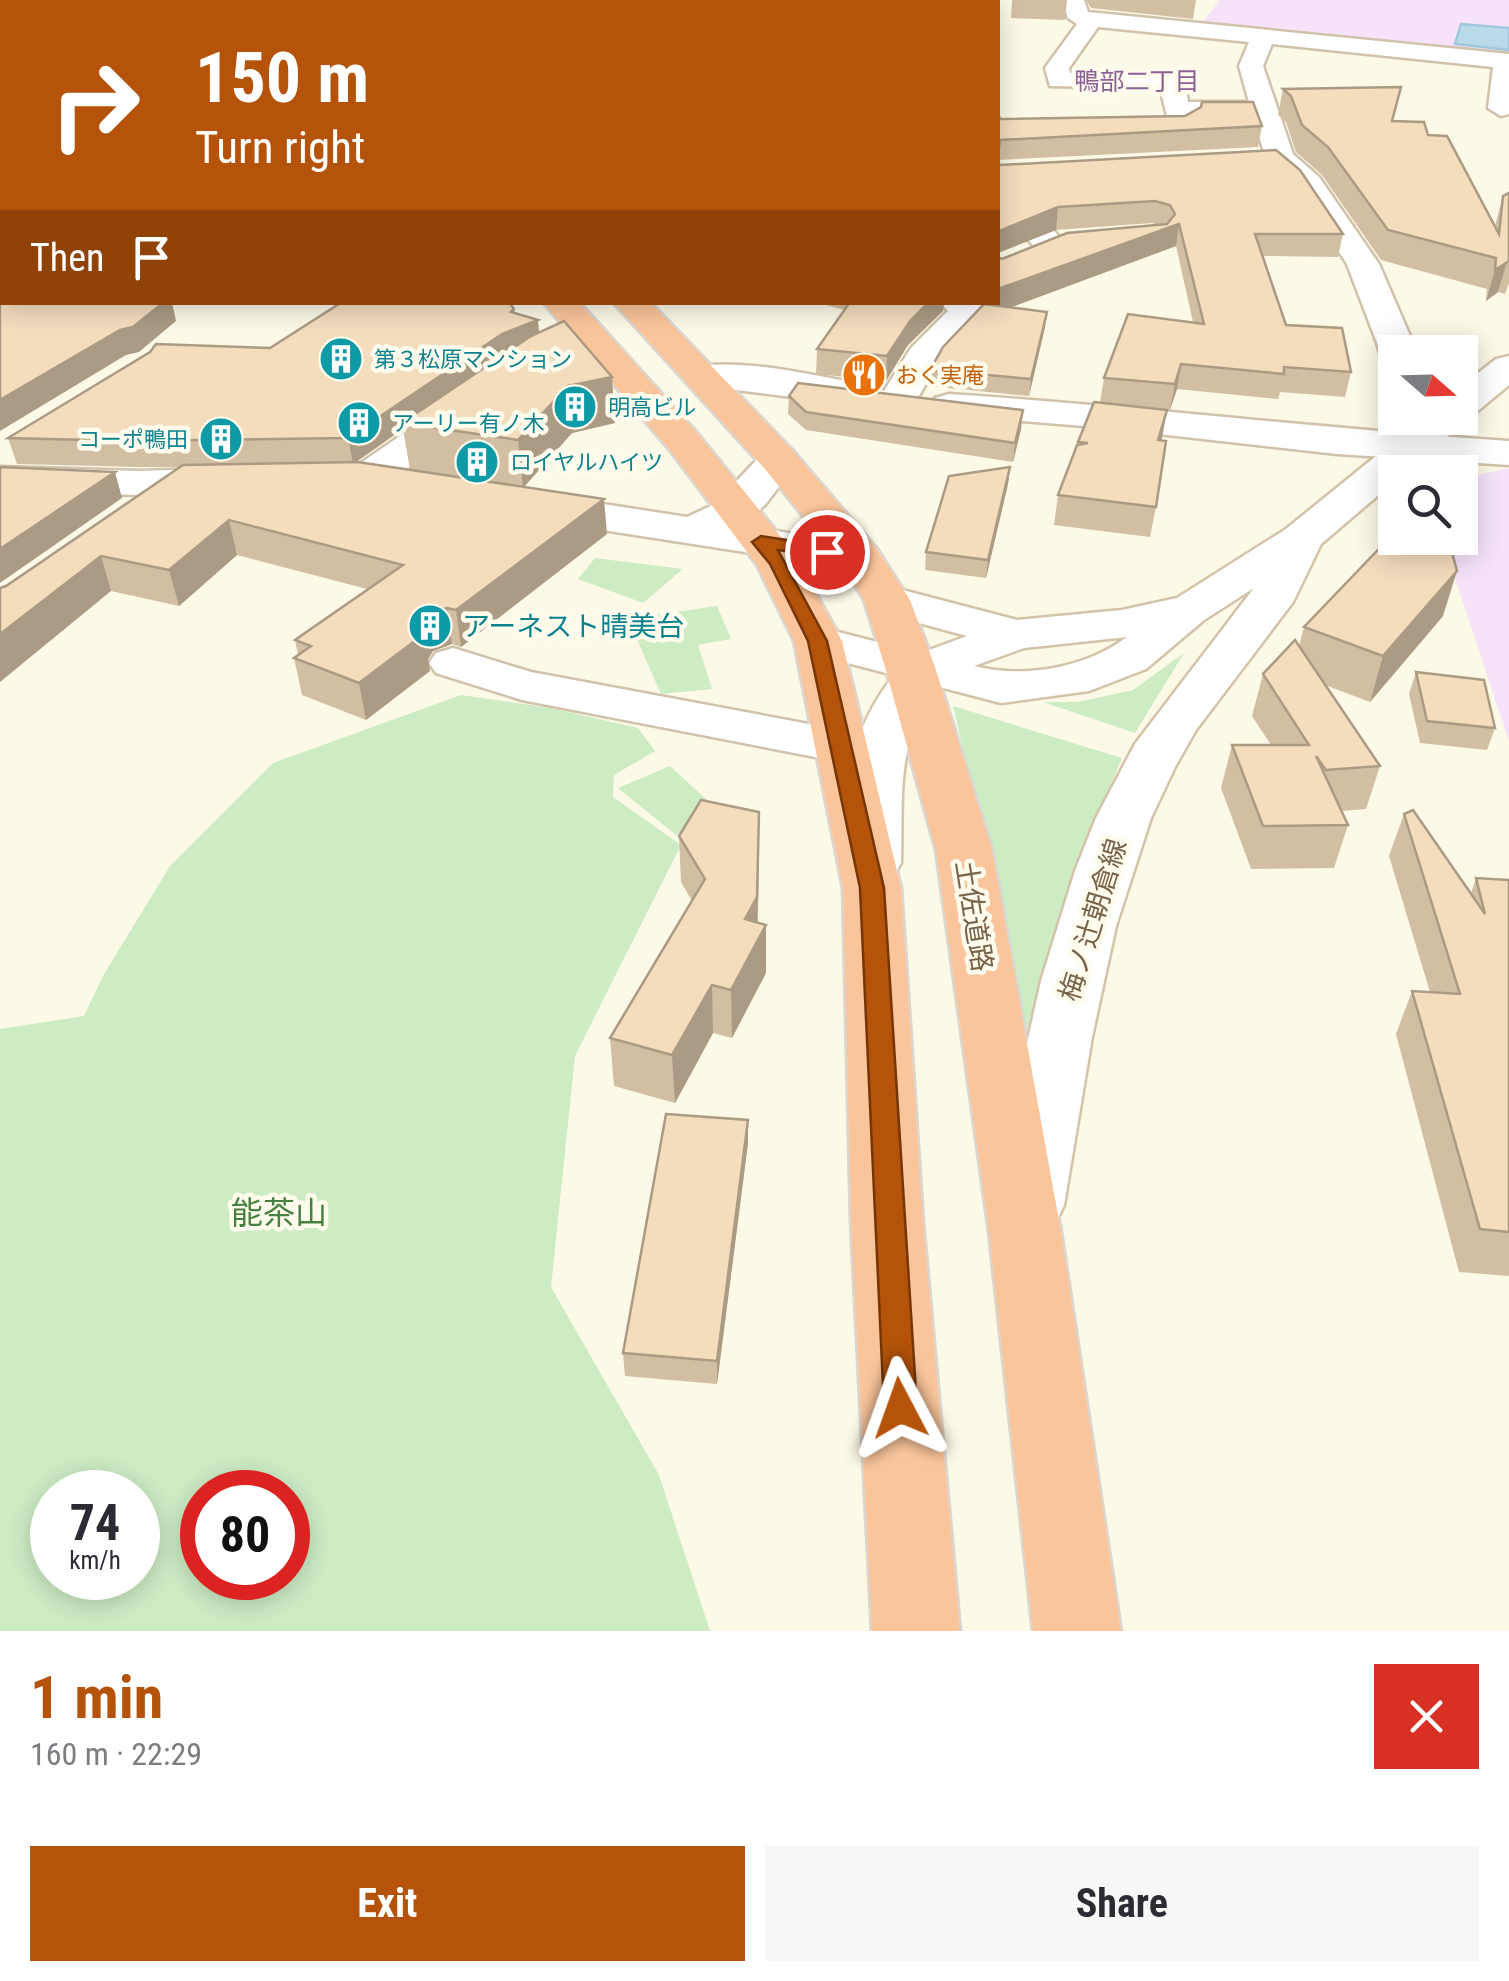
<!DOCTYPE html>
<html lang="en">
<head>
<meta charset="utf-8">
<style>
	body { margin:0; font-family:"Roboto Condensed","Noto Sans JP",sans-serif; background:#f7f7f7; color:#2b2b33; height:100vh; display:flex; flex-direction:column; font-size:38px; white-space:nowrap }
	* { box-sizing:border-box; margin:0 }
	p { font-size:32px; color:#7c7c81 }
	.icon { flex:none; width:55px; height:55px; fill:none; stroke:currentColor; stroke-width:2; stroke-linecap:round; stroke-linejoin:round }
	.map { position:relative; height:1631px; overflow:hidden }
	.drawer { display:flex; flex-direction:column; background:#fff; flex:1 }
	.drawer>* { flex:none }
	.guide { position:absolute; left:0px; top:0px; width:1000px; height:305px; box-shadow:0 5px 25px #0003; background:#b45309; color:#fff; overflow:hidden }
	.needle { width:65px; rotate:110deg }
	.fabs { position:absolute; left:1378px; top:335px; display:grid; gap:20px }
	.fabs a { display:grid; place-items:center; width:100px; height:100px; border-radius:0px; background:#fff; box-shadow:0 5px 25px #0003; font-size:50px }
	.speed { position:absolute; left:30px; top:1470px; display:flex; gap:20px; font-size:50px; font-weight:700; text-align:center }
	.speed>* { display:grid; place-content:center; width:130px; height:130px; border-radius:50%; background:#fff; box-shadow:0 5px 25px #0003; line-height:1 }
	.speed small { font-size:25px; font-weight:400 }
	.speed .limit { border:15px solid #d22; background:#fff; color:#111 }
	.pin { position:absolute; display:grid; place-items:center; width:85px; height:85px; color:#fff; margin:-42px; border:5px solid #fff; border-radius:50%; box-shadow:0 2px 10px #0007 }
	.me { position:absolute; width:110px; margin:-55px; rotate:356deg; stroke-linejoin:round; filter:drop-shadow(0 0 8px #0008) }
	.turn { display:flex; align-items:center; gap:35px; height:210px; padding:0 30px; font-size:45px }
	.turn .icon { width:130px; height:130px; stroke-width:2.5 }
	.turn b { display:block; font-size:70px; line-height:85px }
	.then { display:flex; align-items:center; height:95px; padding:0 30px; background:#0003; gap:20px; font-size:38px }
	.round { display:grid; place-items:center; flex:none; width:105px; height:105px; border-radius:0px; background:#f7f7f7 }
	.headline { display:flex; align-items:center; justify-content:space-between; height:170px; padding:0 30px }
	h1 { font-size:60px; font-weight:700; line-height:75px; color:#b45309 }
	.primary-button { display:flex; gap:20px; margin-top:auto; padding:20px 30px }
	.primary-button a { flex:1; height:115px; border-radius:0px; background:#b45309; color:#fff; font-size:40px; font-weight:700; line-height:115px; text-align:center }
	.primary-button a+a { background:#f7f7f7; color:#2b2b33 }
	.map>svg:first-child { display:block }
	.education { fill:#f6e3fa }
	.green { fill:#cdecc4; fill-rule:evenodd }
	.water { fill:#bad9e9; stroke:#a0c7db; stroke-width:2.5 }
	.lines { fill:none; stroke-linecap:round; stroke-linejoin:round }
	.stream { fill:#a0c7db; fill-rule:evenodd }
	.street-casing { stroke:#d0c2ab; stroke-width:5 }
	.secondary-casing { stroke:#d3c4a9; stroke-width:5 }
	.highway-casing { stroke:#dcd6d0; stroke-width:5 }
	.street { fill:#fff; fill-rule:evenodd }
	.secondary { fill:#fff; fill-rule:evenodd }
	.highway { fill:#fac59b; fill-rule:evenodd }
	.wall { fill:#d2bea3; fill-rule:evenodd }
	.shaded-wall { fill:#ab9b84 }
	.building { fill:#f4ddbd; stroke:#ab9b84; stroke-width:2.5 }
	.route { fill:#b45309; stroke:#753606; stroke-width:2.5 }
	.labels { text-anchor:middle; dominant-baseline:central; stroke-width:9; stroke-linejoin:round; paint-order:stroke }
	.far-culture-label { font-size:22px; fill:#0d838f; stroke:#fffcee; text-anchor:start }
	.far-food-label { font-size:22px; fill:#c56008; stroke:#fffcee; text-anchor:start }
	.far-neighbourhood-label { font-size:25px; fill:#8d6195; stroke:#fffcee }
	.culture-label { font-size:28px; fill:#0d838f; stroke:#fffcee; text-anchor:start }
	.street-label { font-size:28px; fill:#796349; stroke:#fffcee }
	.near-park-label { font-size:32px; fill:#488041; stroke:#fffcee }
</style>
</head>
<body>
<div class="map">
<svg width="1509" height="1631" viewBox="0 0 1509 1631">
	<rect width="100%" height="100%" fill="#fdf9e7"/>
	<g class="education">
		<polygon points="1220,0 1509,0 1509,58 1199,27"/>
		<polygon points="1509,468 1509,742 1442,538 1460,538 1460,490 1477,475"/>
	</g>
	<g class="green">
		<polygon points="595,558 683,569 643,603 578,579"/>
		<polygon points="717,606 731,639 698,645 712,689 661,694 628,619"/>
		<polygon points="1184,653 1135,733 1043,702 1078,702 1133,690"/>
		<path d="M461 695 551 708 638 728 655 751 614 775 613 797 681 845 575 1056 551 1287 659 1475 710 1631H0V1029L84 1016 104 974 170 866 273 763ZM52 1492H138V1578H52ZM202 1492H288V1578H202Z"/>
		<polygon points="953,706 1122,758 1078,864 1028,1033"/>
		<polygon points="670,766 719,811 676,835 618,788"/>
	</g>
	<polygon class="water" points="1461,24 1509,28 1509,50 1455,44"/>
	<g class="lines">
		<polygon class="stream" points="0,229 2,230 2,234 0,235"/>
		<defs>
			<g id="street">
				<polygon points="738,0 803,0 801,2"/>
				<path d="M1062 0H1084L1088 12 1509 54V114L1501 116 1488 108 1493 67 1272 44 1263 66 1293 154 1319 177 1379 264 1413 343V352H1395V363L1382 360 1377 343 1347 264 1298 189 1266 158 1253 118 1167 116 1160 88 1050 86 1045 68 1077 24 1068 18ZM1098 27 1249 42 1239 66 1249 102H1188L1185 80 1172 72 1070 73 1069 68Z"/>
				<polygon points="998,174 1008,177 1061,239 1066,246 1061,253 1039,253 998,202"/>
				<path d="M940 302H983L987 309 939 361 912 408C894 412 885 403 869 407L689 384 683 376 689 368C739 356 817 377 869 385L884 391 911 348 948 311Z"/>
				<path d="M949 394C1136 406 1322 429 1509 441V465L1337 454 1096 427 935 414 930 406 935 398Z"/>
				<polygon points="468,395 482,399 487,407 482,415 379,489 364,492 349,489 343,480 349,471 454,399"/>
				<polygon points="779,448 793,451 799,460 765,505 741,525 876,548 882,557 876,566 860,570 532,519 517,515 511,506 517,497 532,493 687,517 715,504 765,451"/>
				<polygon points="0,467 139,471 233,468 248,471 254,480 248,489 233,492 139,495 0,491"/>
				<polygon points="453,648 531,672 841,730 859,735 867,746 859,757 841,762 522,700 436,673 429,663 436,653"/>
			</g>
			<path id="secondary" d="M1509 356V385L1474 414 1464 416 1460 426 1405 472H1395V481L1321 544 1293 602 1196 730 1175 767 1151 818 1116 926 1092 1037 1064 1205 1054 1226 1029 1234 1004 1226 994 1205 1016 1093 1041 981 1075 871 1096 818 1135 744 1254 588 1204 620 1146 669 1089 691 1001 703 936 686C895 742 903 797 901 863L893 876 873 882 853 876 845 863C850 786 844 739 894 675L801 651 794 641 801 631 818 627 921 653 967 636 871 610 864 600 871 590 887 586 1017 620 1122 610 1177 598 1286 529 1423 418H1460V387L1496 359ZM1127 637C1086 668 1023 679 974 666L1024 648Z"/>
			<g id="highway">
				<polygon points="543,302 579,302 697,433 794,553 842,641 901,888 923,1222 960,1631 872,1631 851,1222 843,888 794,641 757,565 669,449"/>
				<polygon points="613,302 650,302 793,451 876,548 910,600 935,667 992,850 1061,1232 1121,1631 1033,1631 989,1232 936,850 885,667 864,600 841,563 765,469"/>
			</g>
		</defs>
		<use href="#street" class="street-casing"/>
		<use href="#secondary" class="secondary-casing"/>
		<use href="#highway" class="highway-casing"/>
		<use href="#street" class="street"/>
		<use href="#secondary" class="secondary"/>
		<use href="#highway" class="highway"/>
	</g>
	<g class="wall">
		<polygon points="0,0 718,0 717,2 2,2 2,211 0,211"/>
		<polygon points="1012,0 1067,0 1065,20 1011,18"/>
		<polygon points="1086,0 1196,0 1193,19 1091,8"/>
		<polygon points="1283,89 1393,121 1428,135 1495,226 1503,196 1509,193 1509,283 1505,294 1498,292 1486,301 1487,289 1381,260 1322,175 1296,152 1286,122 1278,115"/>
		<polygon points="1000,119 1262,126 1258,147 998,160"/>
		<polygon points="998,162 1000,165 1343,234 1338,257 1263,256 1286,325 1351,372 1345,397 1280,392 1278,399 1177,389 1170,410 1100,403 1104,378 1193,322 1176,246 1011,307 1045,327 1029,396 929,386 930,370 986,302 998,302 1002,259 1159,225 1152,223 1056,230 998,253"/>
		<polygon points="814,302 944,302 943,311 908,345 886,381 816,374 817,349 845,310"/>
		<path d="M515 313 539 332 615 423 572 433 524 487 607 534 461 647 452 644 433 651 428 659 430 671 366 720 302 695 294 658 298 655 295 640 367 589 237 555 179 606 111 591 6 586 180 467H139L17 464 8 438 270 348ZM403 429 410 470 356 462 390 438Z"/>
		<polygon points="789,396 1021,429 1013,462 806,430 788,414"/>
		<polygon points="1161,440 1156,507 1150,537 1054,525 1058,495 1078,442"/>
		<polygon points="1010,467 1008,484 986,578 925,570 926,552"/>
		<polygon points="1392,508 1395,509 1395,538 1443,616 1370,702 1325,685 1380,766 1366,809 1341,811 1348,825 1334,868 1251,869 1221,788 1232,745 1271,745 1252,716 1263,674 1299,646 1304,627 1382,546"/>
		<polygon points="1416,672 1495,728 1487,750 1420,743 1409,694"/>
		<polygon points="1404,814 1471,893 1476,878 1509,880 1509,1276 1459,1272 1396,1034 1412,991 1430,992 1389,856"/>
		<polygon points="679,836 759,859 758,923 766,925 766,973 732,1038 713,1033 675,1103 614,1086 610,1038 692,901 681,882"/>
		<polygon points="748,1120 748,1143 717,1384 625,1376 623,1353"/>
	</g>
	<g class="shaded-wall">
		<polygon points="370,0 391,0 391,2 364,2"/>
		<polygon points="1058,207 1056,230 998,253 999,231"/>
		<polygon points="1179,224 1176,246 985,317 986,302 998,302 998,289"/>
		<polygon points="1507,261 1498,292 1486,301 1495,270"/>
		<polygon points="164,302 172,302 176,321 139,352 126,355 0,431 0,400"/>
		<polygon points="929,302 944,302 943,311 908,345 886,381 887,356 910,321"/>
		<polygon points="514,309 516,329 538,320 540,344 402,423 403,429 353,464 348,438"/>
		<polygon points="1047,312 1045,327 1029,396 1031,379"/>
		<polygon points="1181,364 1177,389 1170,410 1175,384"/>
		<polygon points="612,377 615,423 572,433 523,488 518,440 568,386"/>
		<polygon points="1023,410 1021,429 1013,462 1015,443"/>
		<polygon points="1167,410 1162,438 1153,469 1158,440"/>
		<polygon points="1010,467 1008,484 986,578 988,560"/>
		<polygon points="115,472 122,498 0,583 0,549"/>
		<polygon points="604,499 607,534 461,647 456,610"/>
		<polygon points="229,520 237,555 179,606 169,570"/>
		<polygon points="101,556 111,591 0,682 0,634"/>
		<polygon points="1457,571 1443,616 1370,702 1383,656"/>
		<polygon points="447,608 452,644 433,651 428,659 430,671 366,720 359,683 419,626 427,614"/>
		<polygon points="759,812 757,941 766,925 766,973 732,1038 731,990 745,919"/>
		<polygon points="712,985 713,1033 675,1103 672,1055"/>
		<polygon points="748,1120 748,1143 717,1384 717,1361"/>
	</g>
	<g class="building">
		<polygon points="1,0 370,0 364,2 2,2 2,189 0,189"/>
		<polygon points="447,0 712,0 711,2 463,2"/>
		<polygon points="1401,87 1392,121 1424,122 1428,135 1447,136 1499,234 1503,196 1509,193 1509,261 1495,270 1496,258 1388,230 1328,147 1302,125 1291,96 1283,89"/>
		<polygon points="1202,102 1253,102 1262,126 1000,140 998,153 998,113 1000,119 1185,116 1201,107"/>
		<polygon points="1276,150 1300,170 1343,234 1255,234 1286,325 1342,328 1351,372 1284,367 1284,374 1181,364 1175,384 1104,378 1128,314 1204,324 1179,224 998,289 998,257 1002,259 1067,233 1167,224 1175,214 1170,205 1155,201 1058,207 999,231 998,245 998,162 1000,165"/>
		<polygon points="0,288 2,288 2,302 164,302 133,327 120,330 0,400"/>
		<polygon points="342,302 509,302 514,309 511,312 538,320 502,334 348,438 132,441 8,438 150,352 156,344 270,348"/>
		<polygon points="850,302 929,302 910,321 887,356 817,349"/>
		<polygon points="984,304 1047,312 1031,379 930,370 943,347"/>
		<polygon points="564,321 612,377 568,386 518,440 402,423 531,336"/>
		<polygon points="798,383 1023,410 1015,443 806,412 789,396"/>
		<polygon points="1094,402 1167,410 1158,440 1166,441 1156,507 1058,495 1077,445 1088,443 1078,442"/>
		<polygon points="358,462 604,499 456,610 447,608 427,614 419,626 424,634 359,683 294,658 311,646 295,640 403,565 229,520 169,570 101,556 0,634 0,588 6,586 183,465"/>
		<polygon points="0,467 115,472 0,549"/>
		<polygon points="1010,467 988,560 926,552 949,476"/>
		<polygon points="1395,532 1395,538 1448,538 1457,571 1383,656 1304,627"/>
		<polygon points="1295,640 1380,766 1326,770 1316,756 1348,825 1263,826 1232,745 1309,745 1263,674"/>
		<polygon points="1416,672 1484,680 1495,728 1427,721"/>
		<polygon points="701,800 759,812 757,897 745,919 766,925 731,990 712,985 672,1055 610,1038 705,879 679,836"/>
		<polygon points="1413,810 1485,914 1476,878 1509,880 1509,1232 1480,1229 1412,991 1460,994 1404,814"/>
		<polygon points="666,1114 748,1120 717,1361 623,1353"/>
	</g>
	<polygon class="route" points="761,536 827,546 836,552 827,557 778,550 827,641 884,888 917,1408 912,1419 900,1423 889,1419 884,1408 860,888 808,641 770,564 752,542"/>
	<defs>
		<symbol id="building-disc" viewBox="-11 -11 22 22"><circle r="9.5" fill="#0f9aa8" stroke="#fffcee"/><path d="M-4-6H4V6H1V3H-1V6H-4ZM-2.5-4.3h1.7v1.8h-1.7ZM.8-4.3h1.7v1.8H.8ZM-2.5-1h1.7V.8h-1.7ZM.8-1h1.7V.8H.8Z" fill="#fff"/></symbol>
		<symbol id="restaurant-disc" viewBox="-11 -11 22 22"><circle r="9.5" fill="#e8710a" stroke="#fffcee"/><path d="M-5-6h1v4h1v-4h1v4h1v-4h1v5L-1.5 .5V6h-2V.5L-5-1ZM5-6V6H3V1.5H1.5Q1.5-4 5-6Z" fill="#fff"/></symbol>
	</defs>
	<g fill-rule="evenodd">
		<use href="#building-disc" x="316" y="334" width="50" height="50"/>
		<use href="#restaurant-disc" x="839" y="350" width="50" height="50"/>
		<use href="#building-disc" x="550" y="382" width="50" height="50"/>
		<use href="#building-disc" x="334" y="398" width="50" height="50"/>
		<use href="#building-disc" x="196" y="414" width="50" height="50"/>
		<use href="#building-disc" x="452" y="437" width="50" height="50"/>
		<use href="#building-disc" x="405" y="601" width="50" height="50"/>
	</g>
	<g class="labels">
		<g class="far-culture-label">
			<text x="374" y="359">第３松原マンション</text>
			<text x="608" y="407">明高ビル</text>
			<text x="392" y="423">アーリー有ノ木</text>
			<text x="188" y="439" text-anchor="end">コーポ鴨田</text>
			<text x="510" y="462">ロイヤルハイツ</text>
		</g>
		<g class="far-food-label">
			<text x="896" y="375">おく実庵</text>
		</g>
		<g class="far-neighbourhood-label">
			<text x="1137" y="81">鴨部二丁目</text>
		</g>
		<g class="culture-label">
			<text x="462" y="626">アーネスト晴美台</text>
		</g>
		<g class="street-label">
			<text transform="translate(974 916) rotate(81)">土佐道路</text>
			<text transform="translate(1093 920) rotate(-73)">梅ノ辻朝倉線</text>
		</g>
		<g class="near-park-label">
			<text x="279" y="1213">能茶山</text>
		</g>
	</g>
</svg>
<div class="fabs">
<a><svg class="needle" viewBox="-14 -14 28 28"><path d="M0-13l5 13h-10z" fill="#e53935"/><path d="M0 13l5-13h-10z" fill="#7c7c81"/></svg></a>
<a><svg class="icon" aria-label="search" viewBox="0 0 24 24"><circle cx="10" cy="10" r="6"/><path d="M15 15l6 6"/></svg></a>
</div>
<div class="speed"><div>74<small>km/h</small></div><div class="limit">80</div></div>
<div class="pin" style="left:827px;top:552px;background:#d93025"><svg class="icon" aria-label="arrive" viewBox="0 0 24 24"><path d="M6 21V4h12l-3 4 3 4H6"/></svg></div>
<svg class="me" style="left:900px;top:1408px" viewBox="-20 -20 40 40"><path d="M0-17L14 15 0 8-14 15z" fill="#b45309" stroke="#fff" stroke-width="4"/></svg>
<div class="guide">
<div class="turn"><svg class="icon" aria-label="right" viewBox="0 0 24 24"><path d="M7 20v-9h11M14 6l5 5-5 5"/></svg><div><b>150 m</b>Turn right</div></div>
<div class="then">Then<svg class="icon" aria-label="arrive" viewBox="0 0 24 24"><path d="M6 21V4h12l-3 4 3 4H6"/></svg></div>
</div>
</div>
<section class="drawer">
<div class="headline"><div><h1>1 min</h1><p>160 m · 22:29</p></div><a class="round" style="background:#d93025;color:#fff"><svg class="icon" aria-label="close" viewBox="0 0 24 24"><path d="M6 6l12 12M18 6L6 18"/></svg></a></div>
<div class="primary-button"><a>Exit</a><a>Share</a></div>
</section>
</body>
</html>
